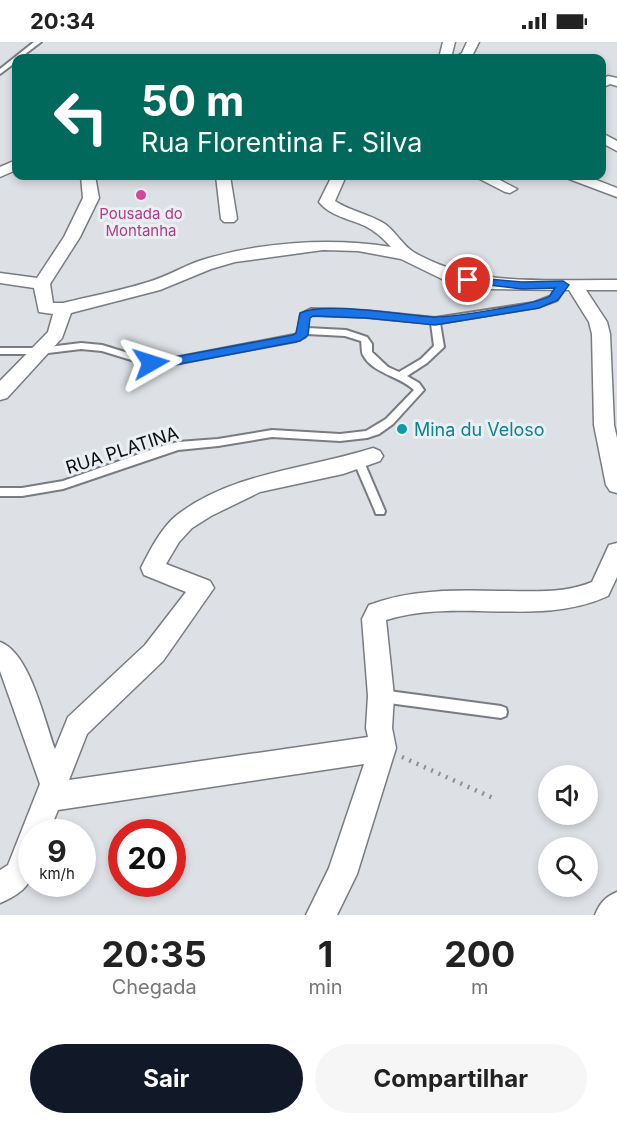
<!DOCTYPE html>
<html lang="pt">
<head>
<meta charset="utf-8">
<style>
	body { margin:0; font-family:Inter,sans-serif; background:#f6f6f6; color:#222; height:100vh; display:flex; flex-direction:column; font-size:22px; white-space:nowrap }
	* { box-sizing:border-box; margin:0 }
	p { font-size:20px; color:#767676 }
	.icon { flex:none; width:33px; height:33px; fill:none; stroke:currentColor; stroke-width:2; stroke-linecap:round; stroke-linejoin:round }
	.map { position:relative; height:873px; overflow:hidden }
	.side { display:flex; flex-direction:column; background:#fff; flex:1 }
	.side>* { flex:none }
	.top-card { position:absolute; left:12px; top:12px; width:594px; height:126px; border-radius:12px; box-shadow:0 3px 9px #0003; background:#00695c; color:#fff; overflow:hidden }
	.buttons { position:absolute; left:538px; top:723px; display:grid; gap:12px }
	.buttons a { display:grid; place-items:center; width:60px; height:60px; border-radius:50%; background:#fff; box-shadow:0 3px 9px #0003; font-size:30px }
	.speed { position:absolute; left:18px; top:777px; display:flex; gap:12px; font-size:30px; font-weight:700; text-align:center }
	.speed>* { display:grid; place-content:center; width:78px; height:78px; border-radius:50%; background:#fff; box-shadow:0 3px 9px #0003; line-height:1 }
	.speed small { font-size:15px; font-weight:400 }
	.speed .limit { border:9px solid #d22; background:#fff; color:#111 }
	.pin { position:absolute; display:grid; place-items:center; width:51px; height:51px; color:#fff; margin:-26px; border:3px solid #fff; border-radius:50%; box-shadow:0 2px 6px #0007 }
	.me { position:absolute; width:66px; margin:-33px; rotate:84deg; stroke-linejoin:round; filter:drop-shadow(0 0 4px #0008) }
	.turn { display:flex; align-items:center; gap:21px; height:126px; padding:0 30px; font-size:27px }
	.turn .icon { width:78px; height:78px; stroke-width:2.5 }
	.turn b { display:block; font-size:42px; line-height:51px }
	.eta { display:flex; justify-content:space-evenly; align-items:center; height:102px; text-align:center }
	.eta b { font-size:36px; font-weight:700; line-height:42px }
	.action { display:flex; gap:12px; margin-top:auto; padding:12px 30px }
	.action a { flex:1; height:69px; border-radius:36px; background:#111827; color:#fff; font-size:24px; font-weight:700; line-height:69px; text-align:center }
	.action a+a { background:#f6f6f6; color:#222 }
	.status { display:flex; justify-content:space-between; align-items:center; height:42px; padding:0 30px; background:#fff; direction:ltr }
	.status svg { height:16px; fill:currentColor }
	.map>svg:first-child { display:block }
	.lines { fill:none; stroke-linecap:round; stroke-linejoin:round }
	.lane-casing { stroke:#787c80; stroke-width:4 }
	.street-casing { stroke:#787c80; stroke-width:3 }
	.path { stroke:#8d9094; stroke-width:4.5; stroke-dasharray:2 6; stroke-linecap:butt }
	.lane { fill:#fff; fill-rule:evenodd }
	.street { fill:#fff; fill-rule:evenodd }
	.route { fill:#1a73e8; stroke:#114b97; stroke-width:1.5 }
	.hotel-dot { fill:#d1479c; stroke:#eaeff3; stroke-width:2 }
	.culture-dot { fill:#0f9aa8; stroke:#eaeff3; stroke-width:2 }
	.labels { text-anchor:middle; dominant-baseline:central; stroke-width:6; stroke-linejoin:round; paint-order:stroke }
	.far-hotel-label { font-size:15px; fill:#b23c85; stroke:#eaeff3 }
	.culture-label { font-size:18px; fill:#0d838f; stroke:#eaeff3; text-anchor:start }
	.street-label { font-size:18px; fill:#0c0d0f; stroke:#eaeff3 }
</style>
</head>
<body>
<div class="status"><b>20:34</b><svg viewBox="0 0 49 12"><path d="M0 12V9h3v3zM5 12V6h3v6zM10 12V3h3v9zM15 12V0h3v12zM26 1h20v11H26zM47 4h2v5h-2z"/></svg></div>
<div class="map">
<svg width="617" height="873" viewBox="0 0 617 873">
	<rect width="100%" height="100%" fill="#dde1e6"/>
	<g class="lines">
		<defs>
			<g id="lane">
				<polygon points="34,0 41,0 20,16 16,16 16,20 0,32 0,27"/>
				<path d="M563 240 567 243 557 258 538 265 440 281 444 305 427 321 407 334 419 341 424 348 393 382 379 392 367 396 340 399 272 395 218 404 178 408 63 447 22 454H0V446H22L63 439 159 405 178 400 218 397 272 388 340 392 366 389 386 377 414 348C400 334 373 332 363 313 361 309 362 303 361 299L345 294 307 292 305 295 296 299 164 324H151L102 309 81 307 40 312H0V306H40L81 301 102 303 151 318H164L294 293 298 291 301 272 311 267 366 269 435 276 533 261 551 254 560 241ZM313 273 366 275 431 281 434 304 421 317 399 330 388 325 372 310V302L367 295 346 288 307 286 308 275Z"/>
				<polygon points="359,416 364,420 385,469 384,472 376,472 375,469 354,420"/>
				<polygon points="381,648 501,664 506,666 507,670 506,674 501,676 381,660 376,658 375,654 376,650"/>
			</g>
			<g id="street">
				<polygon points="443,0 455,0 451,16 439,16"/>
				<polygon points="467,0 479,0 471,16 455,16 462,11"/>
				<polygon points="608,34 617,36 617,44 610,42 602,46 602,37"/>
				<polygon points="602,91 617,99 617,109 602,101"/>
				<polygon points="16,118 16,128 0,135 0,125"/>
				<path d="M81 134H95L99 156 80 195 50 242 53 261H63C91 254 120 249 148 240 166 235 182 225 199 219 257 200 331 195 391 205 383 196 375 189 365 184 350 177 330 174 319 160L332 134H346L335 159C350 169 369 172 385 182 396 190 403 204 415 211 477 246 548 237 617 238V248H586L607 280 610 292 614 383 617 396V451L610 449 606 443 594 383 592 292 589 280 569 248 490 247 442 237 401 217 358 209 323 208 235 220 211 227 160 248 71 271 62 296 7 356 0 358V339L48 290 53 272 39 270 34 246 0 241V231L37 236 64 195 83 156Z"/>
				<polygon points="216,134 230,134 237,177 234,180 224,180 221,177"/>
				<polygon points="474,134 492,134 517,147 510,151 505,150"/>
				<polygon points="567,134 586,134 617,146 617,155 569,137"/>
				<path d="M373 406 380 409 383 414 380 419 343 432 260 450 211 474 192 486 179 500 166 522 210 539 214 546 163 619 87 692 69 738 368 695 366 686 368 654 362 577 369 563C411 547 456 548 501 549 531 549 564 552 592 540L609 503 617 501V535L608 554C538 586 459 555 386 578L394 654 392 686 396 706 357 832 337 873H306L329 826 364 722 58 768 49 790H32C32 828 41 844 0 861V828L8 823 40 742 0 629V600C30 611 44 678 55 707L68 675 145 603 186 550 144 533 141 526C150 508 161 486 177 473 233 430 308 427 373 406Z"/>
				<path d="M617 850V873H595C600 861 605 855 617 850Z"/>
			</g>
		</defs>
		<use href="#lane" class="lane-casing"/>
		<use href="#street" class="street-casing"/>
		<polyline class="path" points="402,715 493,756"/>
		<use href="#lane" class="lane"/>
		<use href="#street" class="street"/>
	</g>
	<path class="route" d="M468 235 522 240 563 239 569 243 558 258 539 266 435 283 366 276 313 274 310 276 308 293 300 299 164 325H151L145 321 151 317H164L293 293 296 291 300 271C325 259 401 273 432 275 448 276 538 262 550 254 550 253 554 247 555 246L522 247 464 240 463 238Z"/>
	<circle class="hotel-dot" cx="141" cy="153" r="6"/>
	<circle class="culture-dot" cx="402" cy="387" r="6"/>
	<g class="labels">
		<g class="far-hotel-label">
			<text x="141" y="171">Pousada do<tspan x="141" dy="17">Montanha</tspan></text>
		</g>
		<g class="culture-label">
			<text x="414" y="387">Mina du Veloso</text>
		</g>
		<g class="street-label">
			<text transform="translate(122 408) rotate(-18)">RUA PLATINA</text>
		</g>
	</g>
</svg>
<div class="buttons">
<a><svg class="icon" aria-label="sound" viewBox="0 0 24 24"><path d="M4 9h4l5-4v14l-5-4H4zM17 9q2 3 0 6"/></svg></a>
<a><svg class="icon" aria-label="search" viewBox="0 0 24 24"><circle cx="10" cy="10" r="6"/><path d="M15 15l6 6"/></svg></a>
</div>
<div class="speed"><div>9<small>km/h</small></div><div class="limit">20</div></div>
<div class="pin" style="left:468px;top:238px;background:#d93025"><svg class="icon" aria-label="arrive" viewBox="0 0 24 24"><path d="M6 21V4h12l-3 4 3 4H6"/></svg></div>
<svg class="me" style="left:151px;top:321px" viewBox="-20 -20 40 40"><path d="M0-17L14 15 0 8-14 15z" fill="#1a73e8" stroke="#fff" stroke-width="4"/></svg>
<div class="top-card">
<div class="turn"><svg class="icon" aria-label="left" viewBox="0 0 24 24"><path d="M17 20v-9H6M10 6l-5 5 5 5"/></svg><div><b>50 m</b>Rua Florentina F. Silva</div></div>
</div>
</div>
<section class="side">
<div class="eta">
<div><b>20:35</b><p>Chegada</p></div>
<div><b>1</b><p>min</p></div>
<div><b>200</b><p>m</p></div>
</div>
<div class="action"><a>Sair</a><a>Compartilhar</a></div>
</section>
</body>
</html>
